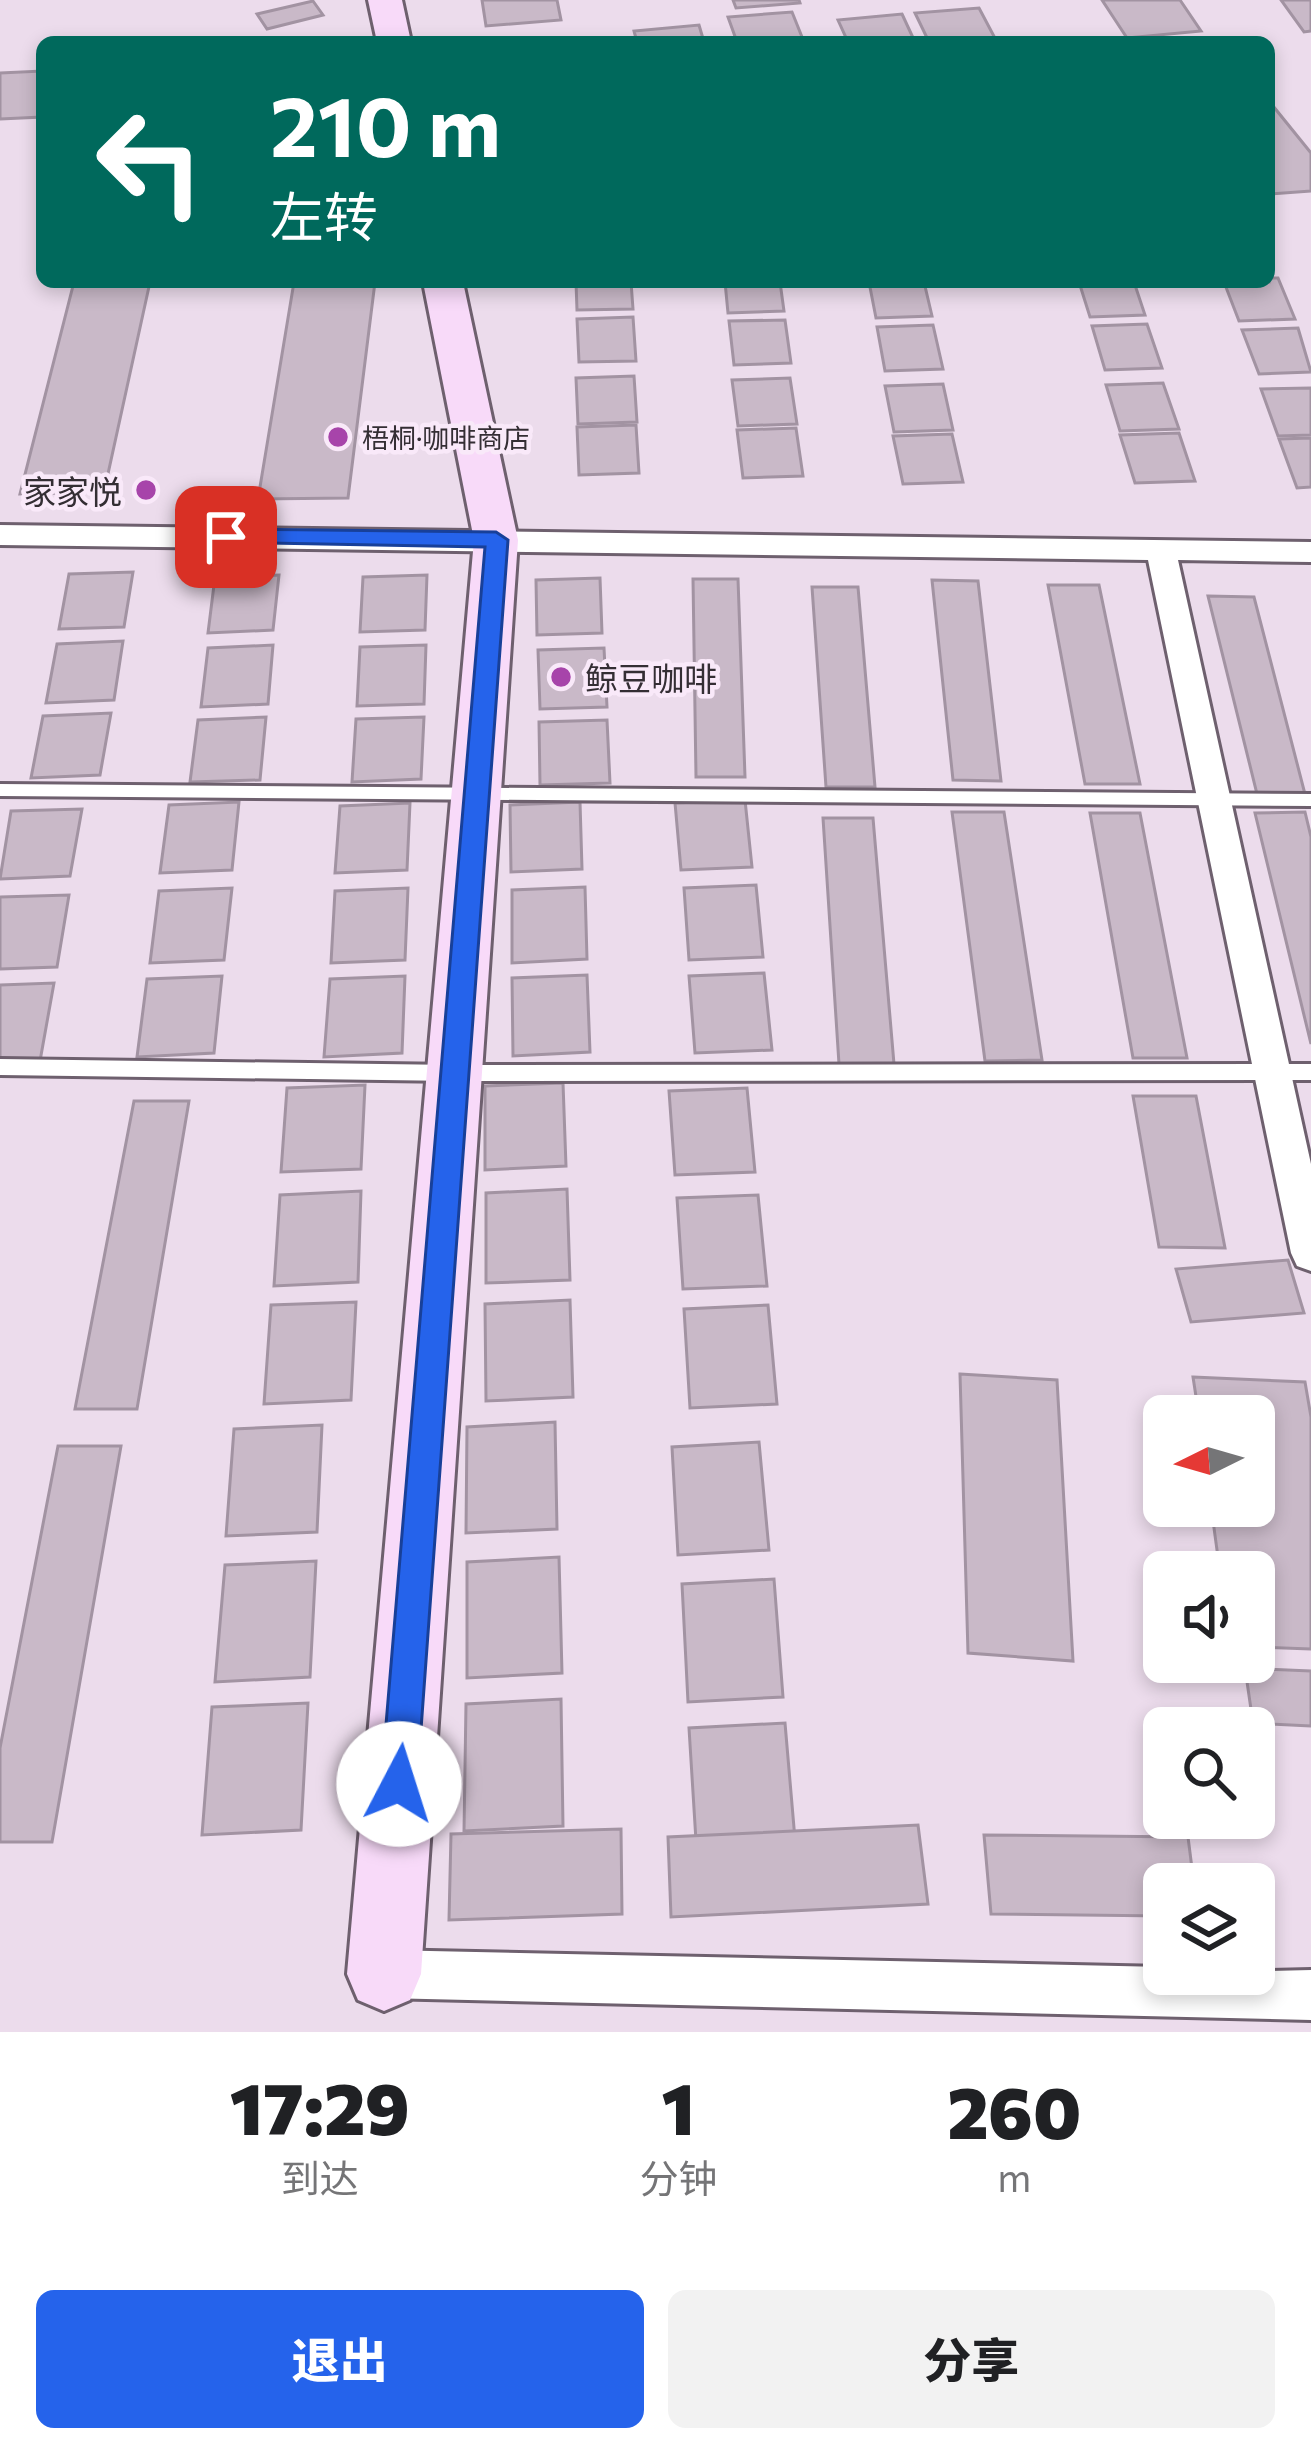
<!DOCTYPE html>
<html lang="zh">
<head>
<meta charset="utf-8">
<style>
	body { margin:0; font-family:Commissioner,"Noto Sans SC",sans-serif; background:#f2f2f2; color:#202124; height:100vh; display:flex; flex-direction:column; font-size:45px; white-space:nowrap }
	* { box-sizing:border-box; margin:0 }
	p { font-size:39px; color:#757577 }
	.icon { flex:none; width:66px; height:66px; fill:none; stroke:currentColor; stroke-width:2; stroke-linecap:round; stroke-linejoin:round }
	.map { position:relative; height:2032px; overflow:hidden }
	.side { display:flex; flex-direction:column; background:#fff; flex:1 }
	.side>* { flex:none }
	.guide { position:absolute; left:36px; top:36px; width:1239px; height:252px; border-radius:18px; box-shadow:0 6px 18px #0003; background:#00695c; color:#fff; overflow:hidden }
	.needle { width:78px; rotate:265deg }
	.controls { position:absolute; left:1143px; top:1395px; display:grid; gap:24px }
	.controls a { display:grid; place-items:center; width:132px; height:132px; border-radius:18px; background:#fff; box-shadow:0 6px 18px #0003; font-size:60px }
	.pin { position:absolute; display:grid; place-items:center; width:102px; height:102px; color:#fff; margin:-51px; border-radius:24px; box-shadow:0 6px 18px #0006 }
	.me { position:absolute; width:132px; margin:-66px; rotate:5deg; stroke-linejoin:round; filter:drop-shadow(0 0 9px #0008) }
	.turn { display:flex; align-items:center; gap:42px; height:252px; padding:0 36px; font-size:54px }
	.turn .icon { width:156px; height:156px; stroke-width:2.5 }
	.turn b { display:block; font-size:84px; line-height:102px }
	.eta { display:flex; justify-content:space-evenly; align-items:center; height:204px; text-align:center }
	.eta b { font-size:72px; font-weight:800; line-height:84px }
	.primary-button { display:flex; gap:24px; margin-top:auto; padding:24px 36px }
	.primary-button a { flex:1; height:138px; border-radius:18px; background:#2563eb; color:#fff; font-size:48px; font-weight:800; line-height:138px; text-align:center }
	.primary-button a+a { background:#f2f2f2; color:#202124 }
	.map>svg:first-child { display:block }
	.building { fill:#c9b9c8; stroke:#a293a2; stroke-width:3 }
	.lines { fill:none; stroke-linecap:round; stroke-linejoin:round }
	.lane-casing { stroke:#6e606e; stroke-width:6 }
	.street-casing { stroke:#6e606e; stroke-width:6 }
	.secondary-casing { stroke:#6e606e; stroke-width:6 }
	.lane { fill:#fff; fill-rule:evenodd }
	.street { fill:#fff; fill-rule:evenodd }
	.secondary { fill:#f8daf9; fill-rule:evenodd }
	.route { fill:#2563eb; stroke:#184099; stroke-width:3 }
	.poi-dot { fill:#a744aa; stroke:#f9e9f9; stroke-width:4.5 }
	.labels { text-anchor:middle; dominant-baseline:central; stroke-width:9; stroke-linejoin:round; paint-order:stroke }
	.far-poi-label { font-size:27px; fill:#342e34; stroke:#f9e9f9; text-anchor:start }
	.poi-label { font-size:33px; fill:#342e34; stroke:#f9e9f9; text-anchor:end }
</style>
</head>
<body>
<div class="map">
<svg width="1311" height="2032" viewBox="0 0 1311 2032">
	<rect width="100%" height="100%" fill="#ecdcec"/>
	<g class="building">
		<polygon points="482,0 557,0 561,20 486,26"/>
		<polygon points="733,0 799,0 800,3 736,8"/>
		<polygon points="1102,0 1180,0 1201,31 1127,38"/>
		<polygon points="1281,0 1311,0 1311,31 1304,32"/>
		<polygon points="313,1 323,15 267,29 257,14"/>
		<polygon points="979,8 997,42 929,42 915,13"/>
		<polygon points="792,12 804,42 737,42 728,17"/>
		<polygon points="902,14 915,42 848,42 838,20"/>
		<polygon points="699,25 704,42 637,42 634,31"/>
		<polygon points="42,71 42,117 0,119 0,73"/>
		<polygon points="1269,101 1311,153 1311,191 1269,194"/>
		<polygon points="1269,278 1278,278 1295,319 1239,321 1224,282 1269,282"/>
		<polygon points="74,282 150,282 104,492 20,494"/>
		<polygon points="294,282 375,282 348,498 258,499"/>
		<polygon points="576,282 631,282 633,309 577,310"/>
		<polygon points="725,282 780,282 784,311 728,313"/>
		<polygon points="869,282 924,282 932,316 876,318"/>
		<polygon points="1079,282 1134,282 1145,315 1090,317"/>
		<polygon points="633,317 636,361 579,362 577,319"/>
		<polygon points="785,320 791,363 734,365 729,321"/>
		<polygon points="1147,324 1162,368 1105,370 1092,326"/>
		<polygon points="933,325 943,369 885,371 877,327"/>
		<polygon points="1298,328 1311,372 1259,374 1242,330"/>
		<polygon points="634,376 637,422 578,424 576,378"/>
		<polygon points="790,378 797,424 738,426 732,380"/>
		<polygon points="1163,383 1179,429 1120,431 1106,385"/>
		<polygon points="943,384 953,430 894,432 885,386"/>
		<polygon points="1311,388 1311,435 1278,436 1261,389"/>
		<polygon points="636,425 639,473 579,475 577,427"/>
		<polygon points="796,428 803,476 743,478 737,430"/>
		<polygon points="1179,433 1195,481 1135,483 1120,435"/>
		<polygon points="952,434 963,482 903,484 893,436"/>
		<polygon points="1311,438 1311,487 1297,488 1279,439"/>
		<polygon points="133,572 124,627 59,629 69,574"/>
		<polygon points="279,575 273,630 208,633 215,577"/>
		<polygon points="427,575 425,630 360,632 363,577"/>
		<polygon points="600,578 602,633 537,635 536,580"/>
		<polygon points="693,579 738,579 745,777 696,777"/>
		<polygon points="932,580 978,581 1001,781 953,780"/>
		<polygon points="1048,585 1099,585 1140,784 1085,784"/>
		<polygon points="812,587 858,587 875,787 826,787"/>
		<polygon points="1208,596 1254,597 1306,798 1258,798"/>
		<polygon points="123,641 114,700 46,703 57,644"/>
		<polygon points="273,645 268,704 201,707 208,648"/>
		<polygon points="426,645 424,704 357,706 360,647"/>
		<polygon points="604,648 607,707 540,709 538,650"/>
		<polygon points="111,713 100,775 31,778 43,716"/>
		<polygon points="266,717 260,780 190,782 198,720"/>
		<polygon points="424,717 421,779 352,782 356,719"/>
		<polygon points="607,720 610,783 540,785 539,722"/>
		<polygon points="745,800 752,867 681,870 675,803"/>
		<polygon points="239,802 232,870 160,873 169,805"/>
		<polygon points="580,802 582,869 511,872 510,805"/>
		<polygon points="410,803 407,870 335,873 340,806"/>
		<polygon points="82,809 70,876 0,879 11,811"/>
		<polygon points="952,812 1004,812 1042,1060 985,1061"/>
		<polygon points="1305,812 1311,837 1311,1044 1255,813"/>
		<polygon points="1090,813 1140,813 1187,1058 1133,1058"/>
		<polygon points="823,818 873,818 894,1064 839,1064"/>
		<polygon points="756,885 763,957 689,960 684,888"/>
		<polygon points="585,887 587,959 512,963 512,890"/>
		<polygon points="232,888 224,960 150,963 159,891"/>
		<polygon points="408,888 405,960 331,963 335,891"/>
		<polygon points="69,895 57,967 0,969 0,897"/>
		<polygon points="764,973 772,1050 695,1053 689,976"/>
		<polygon points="587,975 590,1052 513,1056 512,978"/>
		<polygon points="222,976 214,1053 137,1057 147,979"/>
		<polygon points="405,976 402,1053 324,1057 330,979"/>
		<polygon points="54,983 40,1061 0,1062 0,985"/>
		<polygon points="563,1083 566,1166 485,1170 485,1086"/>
		<polygon points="365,1085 361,1169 281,1172 287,1088"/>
		<polygon points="747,1088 755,1172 675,1175 669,1091"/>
		<polygon points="1133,1096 1196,1096 1225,1248 1159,1247"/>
		<polygon points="134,1101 189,1101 137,1409 75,1409"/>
		<polygon points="567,1189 570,1280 486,1283 486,1193"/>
		<polygon points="361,1191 358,1282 274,1286 280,1195"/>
		<polygon points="758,1195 767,1286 683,1289 677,1198"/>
		<polygon points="1288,1260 1304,1313 1191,1322 1176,1269"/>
		<polygon points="570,1300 573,1397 486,1401 485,1304"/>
		<polygon points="356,1302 351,1400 264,1404 271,1305"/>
		<polygon points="768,1305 777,1404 690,1408 684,1309"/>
		<polygon points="960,1374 1057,1380 1073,1661 968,1653"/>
		<polygon points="1193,1377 1305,1382 1311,1417 1311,1649 1254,1647 1254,1572 1220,1572 1211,1506 1254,1506 1254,1416 1199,1416"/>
		<polygon points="555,1422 557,1529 466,1533 467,1427"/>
		<polygon points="322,1425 317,1532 226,1536 234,1429"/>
		<polygon points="759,1442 769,1550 678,1555 672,1447"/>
		<polygon points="58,1446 121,1446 52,1842 0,1842 0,1748"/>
		<polygon points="559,1557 562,1673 467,1678 467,1562"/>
		<polygon points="316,1561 310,1677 215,1682 225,1565"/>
		<polygon points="774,1579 783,1697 688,1702 682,1584"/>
		<polygon points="1245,1668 1311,1671 1311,1726 1253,1723"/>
		<polygon points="561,1699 563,1826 464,1831 466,1704"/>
		<polygon points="308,1703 301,1830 202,1835 212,1707"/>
		<polygon points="785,1723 796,1851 697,1857 689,1728"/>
		<polygon points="918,1825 928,1904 671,1917 668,1837"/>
		<polygon points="621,1829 622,1914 449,1920 451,1834"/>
		<polygon points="984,1835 1188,1837 1194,1884 1164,1884 1164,1916 991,1914"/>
	</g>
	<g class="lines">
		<defs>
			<g id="lane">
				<polygon points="0,784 1311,794 1311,806 0,796"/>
				<polygon points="0,1059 455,1065 1311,1064 1311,1080 455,1081 0,1075"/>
			</g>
			<g id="street">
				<polygon points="0,525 1311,542 1311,562 1178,560 1311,1164 1311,1271 1297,1266 1291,1253 1148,560 0,545"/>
				<polygon points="384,1950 1164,1967 1164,1974 1311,1970 1311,2020 384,1998 367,1991 360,1974 367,1957"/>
			</g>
			<g id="secondary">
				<polygon points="368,0 402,0 411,42 377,42"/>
				<polygon points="423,282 463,282 518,540 421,1974 410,2000 384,2011 358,2000 347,1974 474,540"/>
			</g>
		</defs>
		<use href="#lane" class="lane-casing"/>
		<use href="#street" class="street-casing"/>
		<use href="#secondary" class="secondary-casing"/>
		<use href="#lane" class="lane"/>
		<use href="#street" class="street"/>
		<use href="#secondary" class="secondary"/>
	</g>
	<polygon class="route" points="226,529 496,532 508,540 417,1784 411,1797 399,1802 387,1797 381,1784 485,547 218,542 214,537"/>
	<g class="poi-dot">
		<circle cx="338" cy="437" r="12"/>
		<circle cx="146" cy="490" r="12"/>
		<circle cx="561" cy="677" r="12"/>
	</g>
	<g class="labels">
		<g class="far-poi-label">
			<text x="362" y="437">梧桐·咖啡商店</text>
		</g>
		<g class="poi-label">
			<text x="122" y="490">家家悦</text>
			<text x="585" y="677" text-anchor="start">鲸豆咖啡</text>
		</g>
	</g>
</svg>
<div class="controls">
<a><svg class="needle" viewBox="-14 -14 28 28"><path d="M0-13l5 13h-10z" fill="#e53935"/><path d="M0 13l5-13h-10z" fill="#757577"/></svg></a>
<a><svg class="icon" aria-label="sound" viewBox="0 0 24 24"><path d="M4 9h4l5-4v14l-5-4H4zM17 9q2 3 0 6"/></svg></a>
<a><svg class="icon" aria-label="search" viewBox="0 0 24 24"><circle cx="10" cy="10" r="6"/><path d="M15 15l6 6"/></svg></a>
<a><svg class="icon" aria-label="layers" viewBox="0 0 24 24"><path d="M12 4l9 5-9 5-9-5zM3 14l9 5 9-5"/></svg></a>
</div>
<div class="pin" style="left:226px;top:537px;background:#d93025"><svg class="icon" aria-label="arrive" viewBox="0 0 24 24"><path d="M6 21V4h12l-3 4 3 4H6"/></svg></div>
<svg class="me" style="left:399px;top:1784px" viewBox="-20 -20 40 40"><circle r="19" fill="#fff"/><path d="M0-13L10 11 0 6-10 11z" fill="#2563eb"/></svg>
<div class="guide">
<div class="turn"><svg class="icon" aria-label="left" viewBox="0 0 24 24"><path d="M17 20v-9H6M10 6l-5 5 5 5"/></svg><div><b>210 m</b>左转</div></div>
</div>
</div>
<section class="side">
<div class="eta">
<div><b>17:29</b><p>到达</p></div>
<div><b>1</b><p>分钟</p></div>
<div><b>260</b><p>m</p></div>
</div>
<div class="primary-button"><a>退出</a><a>分享</a></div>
</section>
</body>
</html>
